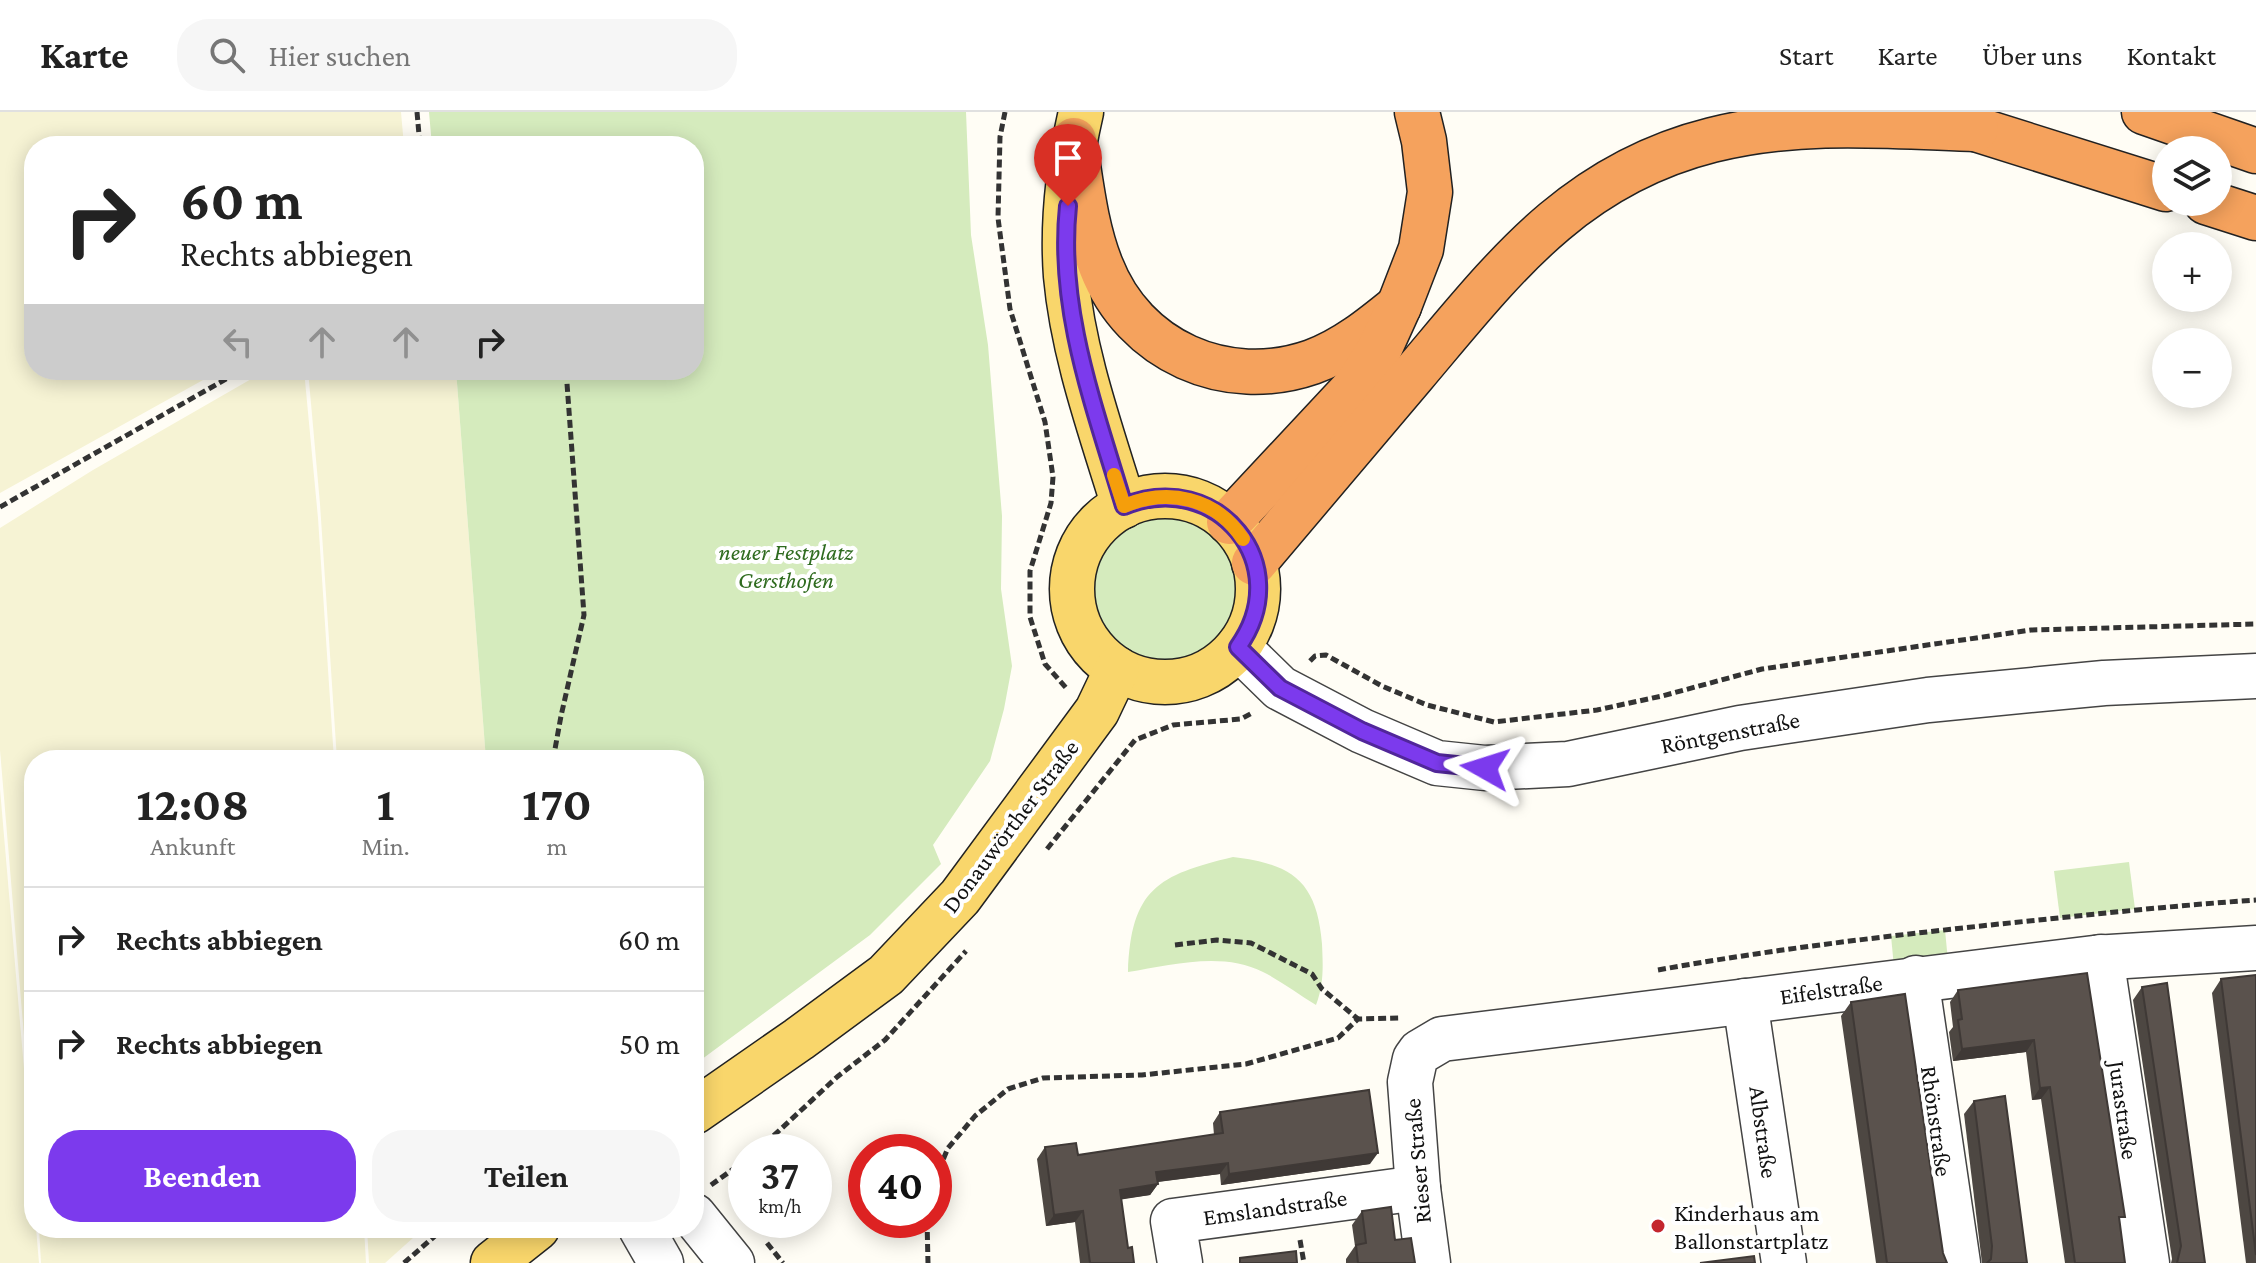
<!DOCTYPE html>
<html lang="de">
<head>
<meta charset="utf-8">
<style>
	body { margin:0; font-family:"Crimson Pro",serif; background:#f6f6f6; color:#222; height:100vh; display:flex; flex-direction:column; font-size:30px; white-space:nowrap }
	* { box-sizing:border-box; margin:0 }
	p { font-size:26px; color:#767676 }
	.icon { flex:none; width:44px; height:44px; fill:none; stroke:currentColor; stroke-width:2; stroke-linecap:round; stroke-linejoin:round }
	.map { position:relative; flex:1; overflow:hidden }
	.side { position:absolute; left:24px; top:638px; width:680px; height:488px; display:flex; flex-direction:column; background:#fff; border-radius:32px; box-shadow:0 4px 20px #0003 }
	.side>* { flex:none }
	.banner { position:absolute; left:24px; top:24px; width:680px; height:244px; border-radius:32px; box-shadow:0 4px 20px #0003; background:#fff; color:#222; overflow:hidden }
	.controls { position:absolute; left:2152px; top:24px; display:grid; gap:16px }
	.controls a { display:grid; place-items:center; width:80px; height:80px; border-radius:50%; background:#fff; box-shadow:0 4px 20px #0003; font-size:40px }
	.speed { position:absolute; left:728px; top:1022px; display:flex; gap:16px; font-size:40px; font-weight:700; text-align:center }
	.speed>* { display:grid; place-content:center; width:104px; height:104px; border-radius:50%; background:#fff; box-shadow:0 4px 20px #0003; line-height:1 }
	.speed small { font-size:20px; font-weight:400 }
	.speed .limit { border:12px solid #d22; background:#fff; color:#111 }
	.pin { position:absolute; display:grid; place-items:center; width:68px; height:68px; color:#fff; margin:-82px -34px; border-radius:50% 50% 50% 0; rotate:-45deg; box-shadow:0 0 8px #0007 }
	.pin .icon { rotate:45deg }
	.me { position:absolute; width:88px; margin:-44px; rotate:276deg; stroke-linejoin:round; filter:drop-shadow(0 0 6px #0008) }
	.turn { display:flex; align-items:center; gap:28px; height:168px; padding:0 24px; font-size:36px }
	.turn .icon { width:104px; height:104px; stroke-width:2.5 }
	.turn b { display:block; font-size:56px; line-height:68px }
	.lanes { display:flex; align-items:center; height:76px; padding:0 24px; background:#0003; justify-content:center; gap:40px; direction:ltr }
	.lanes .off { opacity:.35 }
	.eta { display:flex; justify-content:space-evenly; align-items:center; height:136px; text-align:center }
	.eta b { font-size:48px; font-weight:700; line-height:56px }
	.button { display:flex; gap:16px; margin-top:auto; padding:16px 24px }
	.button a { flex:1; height:92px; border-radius:32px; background:#7c3aed; color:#fff; font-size:32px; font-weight:700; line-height:92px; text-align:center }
	.button a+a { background:#f6f6f6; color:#222 }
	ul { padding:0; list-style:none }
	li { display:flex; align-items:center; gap:24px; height:104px; padding:0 24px; border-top:2px solid #e0e0e0 }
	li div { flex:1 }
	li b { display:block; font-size:30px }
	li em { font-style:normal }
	header { display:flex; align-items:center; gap:48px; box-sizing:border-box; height:112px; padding:0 40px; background:#fff; border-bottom:2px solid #e0e0e0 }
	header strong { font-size:38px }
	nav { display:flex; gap:44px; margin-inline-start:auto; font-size:28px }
	.search { width:560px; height:72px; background:#f6f6f6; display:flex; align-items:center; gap:20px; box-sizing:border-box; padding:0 28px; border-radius:32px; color:#767676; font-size:30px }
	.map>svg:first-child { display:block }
	.farmland { fill:#f6f3d4 }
	.green { fill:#d5ebbd }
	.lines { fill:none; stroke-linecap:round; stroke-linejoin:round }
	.minor-casing { stroke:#444; stroke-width:47 }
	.major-casing { stroke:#222; stroke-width:47 }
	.highway-casing { stroke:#222; stroke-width:47 }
	.path { stroke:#333; stroke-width:5; stroke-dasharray:8 4; stroke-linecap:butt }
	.minor { stroke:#fff; stroke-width:44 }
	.major { stroke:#f9d66b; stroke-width:44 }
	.highway { stroke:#f5a25d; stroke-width:44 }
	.wall { fill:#4d4742 }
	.shaded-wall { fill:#3f3936 }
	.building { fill:#5a524d; stroke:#3f3936; stroke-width:2 }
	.route-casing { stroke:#51269a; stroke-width:20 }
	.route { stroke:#7c3aed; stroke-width:14 }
	.slow { stroke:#f59e0b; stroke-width:14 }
	.poi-dot { fill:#c4262e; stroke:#fff; stroke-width:3 }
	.labels { text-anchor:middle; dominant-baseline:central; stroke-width:8; stroke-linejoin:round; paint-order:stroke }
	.park-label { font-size:24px; font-style:italic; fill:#2f6b1f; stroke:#fff }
	.street-label { font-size:24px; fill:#111; stroke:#fff }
	.poi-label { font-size:24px; fill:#111; stroke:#fff; text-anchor:start }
</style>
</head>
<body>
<header>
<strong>Karte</strong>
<div class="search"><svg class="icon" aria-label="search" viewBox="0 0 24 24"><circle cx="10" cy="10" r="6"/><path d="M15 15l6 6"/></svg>Hier suchen</div>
<nav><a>Start</a><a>Karte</a><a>Über uns</a><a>Kontakt</a></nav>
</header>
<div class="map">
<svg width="2256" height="1151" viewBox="0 0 2256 1151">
	<rect width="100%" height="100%" fill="#fffdf5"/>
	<g class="farmland">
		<polygon points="0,0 401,0 404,34 34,34 34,258 221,258 0,381"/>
		<polygon points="267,258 304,258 318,406 334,648 34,648 34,1043 0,638 0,416 93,358"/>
		<polygon points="308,258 456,258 486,648 337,648 320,392"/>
		<polygon points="0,677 29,1015 34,1116 36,1116 39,1151 0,1151"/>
		<polygon points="39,1116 364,1116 366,1151 41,1151"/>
		<polygon points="367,1116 424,1116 385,1151 369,1151"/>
	</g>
	<g class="green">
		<polygon points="429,0 966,0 971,123 988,233 1002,404 1001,477 1012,554 1004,597 990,649 933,733 941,752 870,823 694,953 694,897 699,892 694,885 694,648 486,648 456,258 694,258 694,34 432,34"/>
		<circle cx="1165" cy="477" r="76"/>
		<path d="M1233 745C1293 752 1317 770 1322 832 1323 854 1324 872 1316 893 1298 882 1281 869 1263 860 1223 839 1170 853 1128 860 1131 777 1158 763 1233 745Z"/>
		<polygon points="2129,750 2135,797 2060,806 2054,759"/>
		<polygon points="1945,818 1948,849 1894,855 1891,824"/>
	</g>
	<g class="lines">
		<defs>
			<g id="minor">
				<polyline points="1238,535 1280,576 1362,619 1437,651 1485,656 1568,652 1740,616 1928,588 2104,571 2256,564"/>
				<polyline points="2101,845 2147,1151"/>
				<polyline points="1916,866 1958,1151"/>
				<polyline points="1745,889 1784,1151"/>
				<polyline points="694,1104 732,1151"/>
				<polyline points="641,1116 661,1151"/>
				<polyline points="1180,1151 1173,1109 1418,1076"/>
				<polyline points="1428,1151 1418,1076 1410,970 1415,947 1420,940 1442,927 2094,846 2256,836"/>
			</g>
			<g id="major">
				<path d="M1081 0C1069 52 1062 110 1066 164 1073 242 1101 319 1124 394"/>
				<circle cx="1165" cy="477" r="93"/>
				<polyline points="694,1000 799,927 886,863 960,785 1097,599 1117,557"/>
				<polyline points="493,1151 537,1116"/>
			</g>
			<g id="highway">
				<polyline points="2144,0 2256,39"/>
				<polyline points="1947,8 2166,77"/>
				<path d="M1074 28C1081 70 1085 114 1101 154 1134 239 1226 280 1312 250 1345 238 1372 216 1399 194"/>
				<polyline points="2206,90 2256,106"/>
				<polyline points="1229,410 1357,273 1380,236 1399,194 1421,137 1430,80 1424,29 1417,0"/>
				<path d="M1254 451C1307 388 1360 325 1414 262 1502 158 1572 63 1712 28 1799 6 1888 14 1976 17"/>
			</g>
		</defs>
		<use href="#minor" class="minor-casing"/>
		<use href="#major" class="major-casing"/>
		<use href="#highway" class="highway-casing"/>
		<g class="path">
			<polyline points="417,0 420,34"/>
			<polyline points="1005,0 1000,25 998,106 1010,197 1045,310 1053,365 1051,391 1030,459 1030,505 1045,552 1067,577"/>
			<polyline points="0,395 242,258"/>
			<polyline points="1310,549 1315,544 1326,543 1382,574 1427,593 1494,610 1597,598 1662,584 1762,557 2031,518 2256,512"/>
			<polyline points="553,648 561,604 584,503 566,258"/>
			<polyline points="1047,737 1135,628 1173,613 1241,607 1252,601"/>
			<polyline points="1175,833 1217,828 1251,831 1312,862 1322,877 1358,907"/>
			<path d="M1658 858C1768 838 1878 825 1990 813 2078 804 2167 794 2256 788"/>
			<polyline points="756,1040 837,965 885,928 966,839"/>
			<polyline points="741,1054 743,1091 746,1099"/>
			<polyline points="934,1069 948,1036 975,1004 1008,977 1043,966 1142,963 1246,952 1338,926 1358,907 1400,906"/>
			<polyline points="711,1073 746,1048"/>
			<polyline points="927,1108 928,1151"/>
			<polyline points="1300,1128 1304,1151"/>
			<polyline points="767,1131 783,1151"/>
			<polyline points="404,1151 444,1116"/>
		</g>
		<use href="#minor" class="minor"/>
		<use href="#major" class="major"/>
		<use href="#highway" class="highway"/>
	</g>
	<g class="wall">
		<polygon points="2087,861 2120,1112 2125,1151 2065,1151 2041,987 2032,988 2026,940 1953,949 1949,920 1953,915 1950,890 1958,878"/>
		<polygon points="2256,863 2256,1151 2246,1151 2212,881 2221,867"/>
		<polygon points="2142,875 2205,1151 2171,1151 2172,1147 2133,888"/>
		<polygon points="1851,890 1943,1141 1947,1151 1876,1151 1841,904"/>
		<polygon points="1974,989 2027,1151 1982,1151 1964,1002"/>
		<polygon points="1220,1000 1370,1052 1221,1073 1220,1062 1158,1070 1158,1072 1150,1083 1121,1087 1128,1136 1134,1151 1080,1151 1075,1110 1046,1114 1037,1047 1045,1035 1078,1043 1214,1023 1213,1011"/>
		<polygon points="1362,1099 1395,1128 1415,1151 1346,1151 1346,1147 1355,1134 1352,1113"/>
	</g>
	<g class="shaded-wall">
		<polygon points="2034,928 2026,940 1953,949 1962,937"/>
		<polygon points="2050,975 2041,987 2032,988 2040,976"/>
		<polygon points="1378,1041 1370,1052 1221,1073 1229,1062"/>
		<polygon points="1228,1051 1220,1062 1148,1071 1156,1060"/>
		<polygon points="1158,1072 1150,1083 1112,1089 1120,1078"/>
		<polygon points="1083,1099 1075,1110 1046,1114 1054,1103"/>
	</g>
	<g class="building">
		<polygon points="2087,861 2125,1105 2119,1105 2125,1151 2075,1151 2050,975 2040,976 2034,928 1962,937 1958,908 1962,907 1958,878"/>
		<polygon points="2256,863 2256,1143 2221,867"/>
		<polygon points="2167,871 2205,1151 2177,1151 2181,1134 2142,875"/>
		<polygon points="1905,882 1943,1141 1947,1151 1887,1151 1851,890"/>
		<polygon points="1369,978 1378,1041 1229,1062 1228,1051 1156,1060 1158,1072 1120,1078 1128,1136 1132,1135 1134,1151 1090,1151 1083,1099 1054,1103 1045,1035 1076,1031 1078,1043 1223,1021 1220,1000"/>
		<polygon points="2005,984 2027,1151 1987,1151 1991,1147 1992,1134 1974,989"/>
		<polygon points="1391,1095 1395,1128 1411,1126 1415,1151 1358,1151 1356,1133 1366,1131 1362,1099"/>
		<polygon points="1296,1139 1297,1151 1240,1151 1240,1146"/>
		<polygon points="1754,1144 1755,1151 1700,1151"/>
	</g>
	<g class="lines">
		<defs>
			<path id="route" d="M1068 94C1057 198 1095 296 1124 394 1217 356 1297 453 1238 535L1280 576 1362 619 1437 651 1485 656"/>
		</defs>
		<use href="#route" class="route-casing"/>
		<use href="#route" class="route"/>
		<path class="slow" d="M1114 363 1124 394C1168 376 1215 385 1243 427"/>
	</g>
	<circle class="poi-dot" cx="1658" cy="1114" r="8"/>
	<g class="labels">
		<g class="park-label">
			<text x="786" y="439">neuer Festplatz<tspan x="786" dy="28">Gersthofen</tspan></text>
		</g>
		<g class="street-label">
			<text transform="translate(1730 620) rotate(-11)">Röntgenstraße</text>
			<text transform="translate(1010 714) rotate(-53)">Donauwörther Straße</text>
			<text transform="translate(1831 877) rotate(-8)">Eifelstraße</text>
			<text transform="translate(2124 998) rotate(82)">Jurastraße</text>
			<text transform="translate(1937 1009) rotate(82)">Rhönstraße</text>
			<text transform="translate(1764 1020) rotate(82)">Albstraße</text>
			<text transform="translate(1417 1049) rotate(-95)">Rieser Straße</text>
			<text transform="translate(1275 1095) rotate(-8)">Emslandstraße</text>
		</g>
		<g class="poi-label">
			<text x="1674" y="1100">Kinderhaus am<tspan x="1674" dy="28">Ballonstartplatz</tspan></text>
		</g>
	</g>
</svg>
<div class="controls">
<a><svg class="icon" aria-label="layers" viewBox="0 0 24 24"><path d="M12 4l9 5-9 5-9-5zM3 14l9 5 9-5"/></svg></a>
<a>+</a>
<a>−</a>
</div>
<div class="speed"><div>37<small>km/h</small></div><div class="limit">40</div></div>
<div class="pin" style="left:1068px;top:94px;background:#d93025"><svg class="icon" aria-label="arrive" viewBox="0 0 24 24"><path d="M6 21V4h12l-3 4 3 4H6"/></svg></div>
<svg class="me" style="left:1485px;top:656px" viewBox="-20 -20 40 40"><path d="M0-17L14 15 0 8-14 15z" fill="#7c3aed" stroke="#fff" stroke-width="4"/></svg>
<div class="banner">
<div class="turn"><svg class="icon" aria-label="right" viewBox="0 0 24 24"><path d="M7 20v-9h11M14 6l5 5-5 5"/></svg><div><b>60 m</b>Rechts abbiegen</div></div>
<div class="lanes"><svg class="icon off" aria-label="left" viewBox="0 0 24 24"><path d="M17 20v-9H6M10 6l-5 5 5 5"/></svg><svg class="icon off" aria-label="ahead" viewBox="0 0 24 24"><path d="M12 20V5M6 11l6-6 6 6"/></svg><svg class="icon off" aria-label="ahead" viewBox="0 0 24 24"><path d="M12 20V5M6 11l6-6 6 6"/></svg><svg class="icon" aria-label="right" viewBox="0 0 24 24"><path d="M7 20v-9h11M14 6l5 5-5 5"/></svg></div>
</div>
<section class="side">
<div class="eta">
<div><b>12:08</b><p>Ankunft</p></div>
<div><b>1</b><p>Min.</p></div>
<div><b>170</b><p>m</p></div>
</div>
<ul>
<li><svg class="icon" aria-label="right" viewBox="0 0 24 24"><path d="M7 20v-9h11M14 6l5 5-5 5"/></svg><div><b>Rechts abbiegen</b></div><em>60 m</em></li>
<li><svg class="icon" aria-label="right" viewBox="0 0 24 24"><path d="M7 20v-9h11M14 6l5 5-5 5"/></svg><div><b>Rechts abbiegen</b></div><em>50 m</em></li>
</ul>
<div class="button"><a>Beenden</a><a>Teilen</a></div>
</section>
</div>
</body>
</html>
